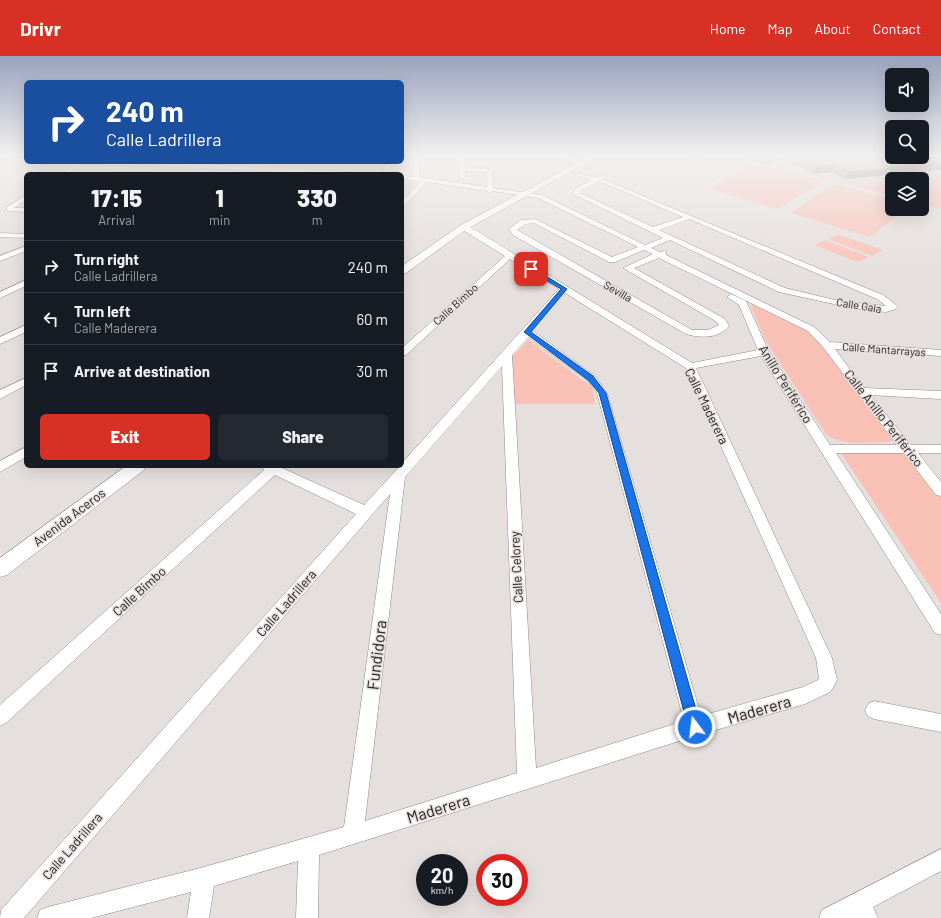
<!DOCTYPE html>
<html lang="en">
<head>
<meta charset="utf-8">
<style>
	body { margin:0; font-family:Barlow,sans-serif; background:#242831; color:#f1f3f6; height:100vh; display:flex; flex-direction:column; font-size:15px; white-space:nowrap }
	* { box-sizing:border-box; margin:0 }
	p { font-size:13px; color:#9ea1a6 }
	.icon { flex:none; width:22px; height:22px; fill:none; stroke:currentColor; stroke-width:2; stroke-linecap:round; stroke-linejoin:round }
	.map { position:relative; flex:1; overflow:hidden }
	.side { position:absolute; left:24px; top:116px; width:380px; height:296px; display:flex; flex-direction:column; background:#171b24; border-radius:6px; box-shadow:0 4px 16px #0002 }
	.side>* { flex:none }
	.top-card { position:absolute; left:24px; top:24px; width:380px; height:84px; border-radius:6px; box-shadow:0 4px 16px #0002; background:#1a4fa0; color:#fff; overflow:hidden }
	.buttons { position:absolute; left:885px; top:12px; display:grid; gap:8px }
	.buttons a { display:grid; place-items:center; width:44px; height:44px; border-radius:6px; background:#171b24; box-shadow:0 4px 16px #0002; font-size:20px }
	.speed { position:absolute; left:416px; top:798px; display:flex; gap:8px; font-size:20px; font-weight:700; text-align:center }
	.speed>* { display:grid; place-content:center; width:52px; height:52px; border-radius:50%; background:#171b24; box-shadow:0 4px 16px #0002; line-height:1 }
	.speed small { font-size:10px; font-weight:400 }
	.speed .limit { border:6px solid #d22; background:#fff; color:#111 }
	.pin { position:absolute; display:grid; place-items:center; width:34px; height:34px; color:#fff; margin:-17px; border-radius:8px; box-shadow:0 2px 6px #0006 }
	.me { position:absolute; width:44px; margin:-22px; rotate:345deg; stroke-linejoin:round; filter:drop-shadow(0 0 3px #0008) }
	.turn { display:flex; align-items:center; gap:14px; height:84px; padding:0 16px; font-size:18px }
	.turn .icon { width:52px; height:52px; stroke-width:2.5 }
	.turn b { display:block; font-size:28px; line-height:34px }
	.eta { display:flex; justify-content:space-evenly; align-items:center; height:68px; text-align:center }
	.eta b { font-size:24px; font-weight:800; line-height:28px }
	.button { display:flex; gap:8px; margin-top:auto; padding:8px 16px }
	.button a { flex:1; height:46px; border-radius:6px; background:#d93025; color:#fff; font-size:16px; font-weight:800; line-height:46px; text-align:center }
	.button a+a { background:#242831; color:#f1f3f6 }
	ul { padding:0; list-style:none }
	li { display:flex; align-items:center; gap:12px; height:52px; padding:0 16px; border-top:1px solid #363941 }
	li div { flex:1 }
	li b { display:block; font-size:15px }
	li em { font-style:normal }
	header { display:flex; align-items:center; gap:24px; box-sizing:border-box; height:56px; padding:0 20px; background:#d93025; color:#fff }
	header strong { font-size:19px }
	nav { display:flex; gap:22px; margin-inline-start:auto; font-size:14px }
	.map>svg:first-child { display:block }
	.built { fill:#dfd1ce }
	.green { fill:#f9c0b5 }
	.lines { fill:none; stroke-linecap:round; stroke-linejoin:round }
	.minor-casing { stroke:#8f8988; stroke-width:1 }
	.tertiary-casing { stroke:#8f8988; stroke-width:1 }
	.minor { fill:#fff; fill-rule:evenodd }
	.tertiary { fill:#fff; fill-rule:evenodd }
	.wall { fill:#a49f9d }
	.shaded-wall { fill:#868280 }
	.building { fill:#bfb9b7; stroke:#868280 }
	.route { fill:#1a73e8; stroke:#114b97 }
	.labels { text-anchor:middle; dominant-baseline:central; stroke-width:3; stroke-linejoin:round; paint-order:stroke }
	.far-street-label { font-size:11px; fill:#292626; stroke:#e5dfdd }
	.street-label { font-size:13px; fill:#292626; stroke:#e5dfdd }
	.near-street-label { font-size:16px; fill:#292626; stroke:#e5dfdd }
</style>
</head>
<body>
<header>
<strong>Drivr</strong>
<nav><a>Home</a><a>Map</a><a>About</a><a>Contact</a></nav>
</header>
<div class="map">
<svg width="941" height="862" viewBox="0 0 941 862">
	<rect width="100%" height="100%" fill="#e5dfdd"/>
	<polygon class="built" points="739,101 941,101 941,120 892,123 892,125 849,129"/>
	<g class="green">
		<polygon points="755,107 756,107 825,125 777,153 709,132"/>
		<polygon points="941,120 941,153 922,148 922,123 909,123"/>
		<polygon points="892,125 892,140 849,129"/>
		<polygon points="835,128 892,143 892,153 906,153 870,181 790,157"/>
		<polygon points="838,178 882,194 872,200 828,183"/>
		<polygon points="825,184 869,201 858,206 814,189"/>
		<path d="M753 248 815 278 895 384 888 386C868 386 842 391 826 378L765 284 751 250Z"/>
		<polygon points="528,284 592,331 595,348 515,348 511,302"/>
		<polygon points="907,396 941,439 941,547 841,397"/>
	</g>
	<g class="lines">
		<defs>
			<g id="minor">
				<polygon points="0,101 26,102 26,106 3,103"/>
				<path d="M402 101H421L419 103 420 104 419 121 487 131V117L484 116 465 115V122L460 123 458 101H464L465 111 485 112 492 115 493 132 542 139 645 189 663 182 573 138 575 133 591 124 575 119V117L596 121 606 119V121L602 123 883 239 896 249 898 251 896 253 886 256 857 253 779 236 670 184 651 192 660 196 666 195V199L814 271 830 286 941 294V300L835 293 864 332 941 335V343L870 339 911 389H941V397H918L941 426V440L936 439 904 397H836L941 558V579L935 577 761 300 696 312 832 602 837 624 834 630 830 636 805 648 695 680 319 799 318 862H296L298 805 214 830 209 862H187L191 836 91 862H37L40 854 48 851 204 811 344 771 390 438 24 862H0L1 854 356 458 275 419 6 667 0 670V649L264 414 261 410H283L282 412 364 449 400 410H402V407L559 233 510 203 406 299 402 300V292L505 200 461 173V169H467L692 307 758 294 739 249 727 241 731 238 746 245 769 296 830 389H897L823 291 808 275 659 202 634 212 725 263 729 270C719 283 700 282 686 278L513 179 509 173 521 164 535 163 612 201 638 191 538 142 493 135 490 137 487 135 427 126 404 150 402 151V145L421 126 402 123V119L413 121 415 103H402ZM597 126 604 127 683 161 653 171 580 137V135ZM689 163 877 243 886 250 839 245 785 232 659 174ZM534 167 609 206H615L644 194 653 198 623 212 714 264 718 267 719 269 708 274H692L517 174 526 168ZM565 237 686 312 816 602 819 622 818 624 803 631 701 660 607 337 595 320 533 275ZM528 281 587 324 597 337 684 665 536 712 512 299ZM502 310 517 717 365 765 405 421Z"/>
				<polygon points="553,101 565,101 586,106 583,108"/>
				<polygon points="69,106 202,108 353,116 356,118 318,118 202,112 83,108 67,118 60,118 75,108"/>
				<polygon points="386,106 392,106 388,118 382,118"/>
				<polygon points="109,116 151,116 154,118 106,118"/>
				<polygon points="26,139 26,144 14,152 26,152 26,156 7,155 7,151"/>
				<polygon points="0,177 26,178 26,182 0,181"/>
				<polygon points="26,190 26,195 0,205 0,200"/>
				<polygon points="26,224 26,230 0,242 0,236"/>
				<polygon points="26,269 26,276 0,288 0,281"/>
				<polygon points="26,322 26,329 0,343 0,334"/>
				<polygon points="26,391 26,401 0,416 0,405"/>
				<polygon points="874,645 941,658 941,676 874,663 868,660 865,654 868,648"/>
				<polygon points="941,793 941,815 873,851 878,862 819,862 822,854"/>
			</g>
			<g id="tertiary">
				<polygon points="588,101 597,101 467,173 406,217 402,218 402,210 461,169"/>
				<polygon points="126,410 146,410 144,414 7,519 0,521 0,502"/>
			</g>
		</defs>
		<use href="#minor" class="minor-casing"/>
		<use href="#tertiary" class="tertiary-casing"/>
		<use href="#minor" class="minor"/>
		<use href="#tertiary" class="tertiary"/>
	</g>
	<g class="wall">
		<polygon points="683,101 709,101 698,105"/>
		<polygon points="741,101 775,101 773,105 768,108"/>
		<polygon points="782,101 941,101 845,123 831,116 814,118"/>
	</g>
	<g class="shaded-wall">
		<polygon points="700,101 709,101 698,105"/>
		<polygon points="774,101 775,101 773,105 768,108 770,103"/>
		<polygon points="941,106 941,114 845,123 849,116"/>
		<polygon points="835,108 831,116 814,118 817,110"/>
	</g>
	<g class="building">
		<polygon points="762,101 774,101 770,103"/>
		<polygon points="799,101 941,101 941,106 849,116 835,108 817,110"/>
	</g>
	<linearGradient id="sky" x2="0" y2="1"><stop stop-color="#9aa3be"/><stop offset="0.45" stop-color="#f3f1f0"/><stop offset="1" stop-color="#f3f1f0" stop-opacity="0"/></linearGradient>
	<rect width="941" height="222" fill="url(#sky)"/>
	<polygon class="route" points="529,212 533,212 567,233 531,276 593,320 606,337 701,671 699,675 695,677 690,675 688,671 599,337 588,324 524,276 561,233 529,214"/>
	<g class="labels">
		<g class="far-street-label">
			<text transform="translate(618 235) rotate(30)">Sevilla</text>
			<text transform="translate(455 248) rotate(-42)">Calle Bimbo</text>
			<text transform="translate(859 249) rotate(9)">Calle Gala</text>
			<text transform="translate(884 293) rotate(4)">Calle Mantarrayas</text>
		</g>
		<g class="street-label">
			<text transform="translate(786 328) rotate(58)">Anillo Periférico</text>
			<text transform="translate(707 350) rotate(64)">Calle Maderera</text>
			<text transform="translate(884 362) rotate(52)">Calle Anillo Periférico</text>
			<text transform="translate(69 461) rotate(-37)">Avenida Aceros</text>
			<text transform="translate(516 511) rotate(-93)">Calle Celorey</text>
			<text transform="translate(139 535) rotate(-42)">Calle Bimbo</text>
			<text transform="translate(286 547) rotate(-49)">Calle Ladrillera</text>
			<text transform="translate(72 790) rotate(-49)">Calle Ladrillera</text>
		</g>
		<g class="near-street-label">
			<text transform="translate(376 599) rotate(-83)">Fundidora</text>
			<text transform="translate(759 653) rotate(-16)">Maderera</text>
			<text transform="translate(438 752) rotate(-17)">Maderera</text>
		</g>
	</g>
</svg>
<div class="buttons">
<a><svg class="icon" aria-label="sound" viewBox="0 0 24 24"><path d="M4 9h4l5-4v14l-5-4H4zM17 9q2 3 0 6"/></svg></a>
<a><svg class="icon" aria-label="search" viewBox="0 0 24 24"><circle cx="10" cy="10" r="6"/><path d="M15 15l6 6"/></svg></a>
<a><svg class="icon" aria-label="layers" viewBox="0 0 24 24"><path d="M12 4l9 5-9 5-9-5zM3 14l9 5 9-5"/></svg></a>
</div>
<div class="speed"><div>20<small>km/h</small></div><div class="limit">30</div></div>
<div class="pin" style="left:531px;top:213px;background:#d93025"><svg class="icon" aria-label="arrive" viewBox="0 0 24 24"><path d="M6 21V4h12l-3 4 3 4H6"/></svg></div>
<svg class="me" style="left:695px;top:671px" viewBox="-20 -20 40 40"><circle r="17" fill="#1a73e8" stroke="#fff" stroke-width="3"/><path d="M0-11L8 9 0 5-8 9z" fill="#fff"/></svg>
<div class="top-card">
<div class="turn"><svg class="icon" aria-label="right" viewBox="0 0 24 24"><path d="M7 20v-9h11M14 6l5 5-5 5"/></svg><div><b>240 m</b>Calle Ladrillera</div></div>
</div>
<section class="side">
<div class="eta">
<div><b>17:15</b><p>Arrival</p></div>
<div><b>1</b><p>min</p></div>
<div><b>330</b><p>m</p></div>
</div>
<ul>
<li><svg class="icon" aria-label="right" viewBox="0 0 24 24"><path d="M7 20v-9h11M14 6l5 5-5 5"/></svg><div><b>Turn right</b><p>Calle Ladrillera</p></div><em>240 m</em></li>
<li><svg class="icon" aria-label="left" viewBox="0 0 24 24"><path d="M17 20v-9H6M10 6l-5 5 5 5"/></svg><div><b>Turn left</b><p>Calle Maderera</p></div><em>60 m</em></li>
<li><svg class="icon" aria-label="arrive" viewBox="0 0 24 24"><path d="M6 21V4h12l-3 4 3 4H6"/></svg><div><b>Arrive at destination</b></div><em>30 m</em></li>
</ul>
<div class="button"><a>Exit</a><a>Share</a></div>
</section>
</div>
</body>
</html>
